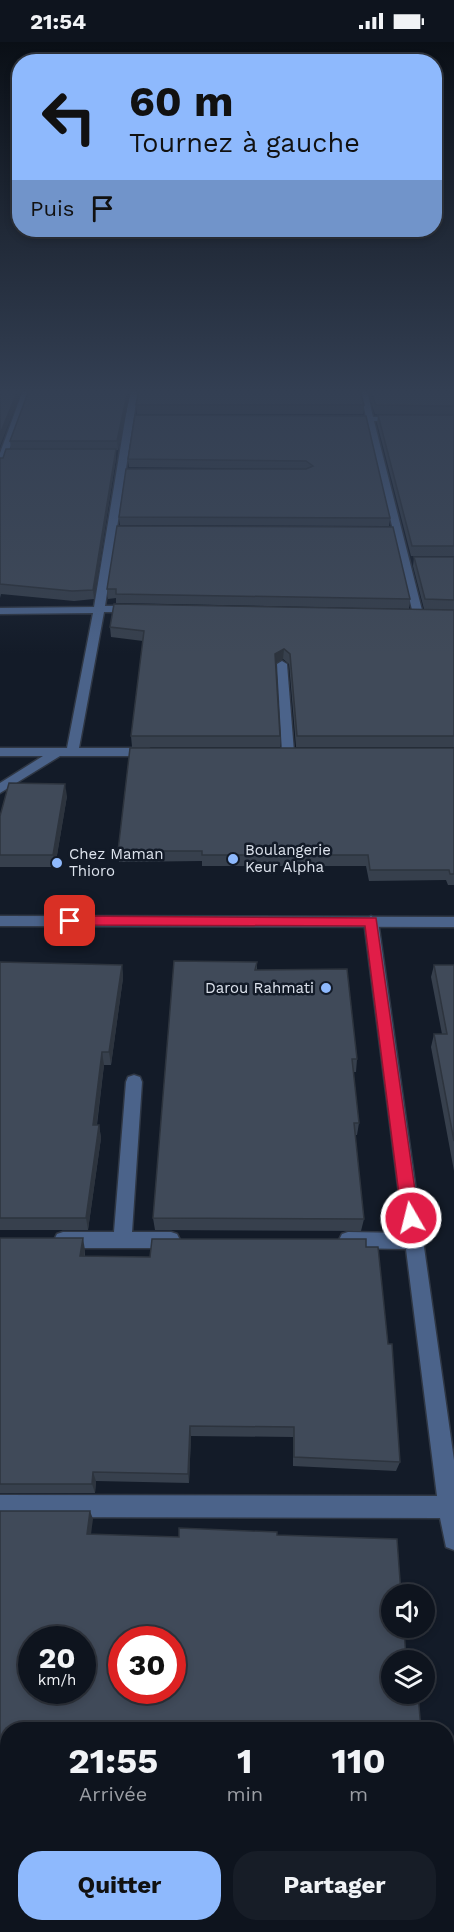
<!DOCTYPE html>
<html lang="fr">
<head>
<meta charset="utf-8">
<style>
	body { margin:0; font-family:"Work Sans",sans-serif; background:#171d27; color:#f1f3f6; height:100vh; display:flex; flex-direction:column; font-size:22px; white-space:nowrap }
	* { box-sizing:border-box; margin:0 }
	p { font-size:20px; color:#9b9ea4 }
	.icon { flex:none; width:33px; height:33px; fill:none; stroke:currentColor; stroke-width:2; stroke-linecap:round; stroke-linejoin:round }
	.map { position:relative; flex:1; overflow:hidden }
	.drawer { position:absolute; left:0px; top:1680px; width:454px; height:210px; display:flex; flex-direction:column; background:#0e141e; border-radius:24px 24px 0 0; box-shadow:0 3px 9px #0003,0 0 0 2px #2e333c }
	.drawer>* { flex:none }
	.top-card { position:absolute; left:12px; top:12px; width:430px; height:183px; border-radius:24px; box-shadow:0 3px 9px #0003,0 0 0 2px #2e333c; background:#8eb9fd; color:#111; overflow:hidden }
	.buttons { position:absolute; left:381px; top:1542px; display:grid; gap:12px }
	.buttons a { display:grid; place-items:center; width:54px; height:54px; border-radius:50%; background:#0e141e; box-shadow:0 3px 9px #0003,0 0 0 2px #2e333c; font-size:30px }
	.speed { position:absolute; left:18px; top:1584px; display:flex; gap:12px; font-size:30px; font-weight:700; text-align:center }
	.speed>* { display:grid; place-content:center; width:78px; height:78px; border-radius:50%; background:#0e141e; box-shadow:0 3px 9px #0003,0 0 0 2px #2e333c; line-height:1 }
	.speed small { font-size:15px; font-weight:400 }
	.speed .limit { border:9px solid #d22; background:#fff; color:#111 }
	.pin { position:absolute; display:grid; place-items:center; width:51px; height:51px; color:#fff; margin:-26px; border-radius:12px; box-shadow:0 3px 9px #0006 }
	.me { position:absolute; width:66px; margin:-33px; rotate:352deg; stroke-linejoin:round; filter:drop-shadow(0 0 4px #0008) }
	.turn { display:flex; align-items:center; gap:21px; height:126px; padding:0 18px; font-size:27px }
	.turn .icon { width:78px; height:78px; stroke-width:2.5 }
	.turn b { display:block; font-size:42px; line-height:51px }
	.then { display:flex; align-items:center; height:57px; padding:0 18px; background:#0003; gap:12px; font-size:22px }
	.eta { display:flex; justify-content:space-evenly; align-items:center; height:102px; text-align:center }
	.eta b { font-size:36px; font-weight:700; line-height:42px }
	.button { display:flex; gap:12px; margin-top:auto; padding:12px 18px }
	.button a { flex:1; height:69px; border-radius:24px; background:#8eb9fd; color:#111; font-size:24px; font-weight:700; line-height:69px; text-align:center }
	.button a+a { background:#171d27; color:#f1f3f6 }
	.status { display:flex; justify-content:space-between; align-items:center; height:42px; padding:0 30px; background:#0e141e; direction:ltr }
	.status svg { height:16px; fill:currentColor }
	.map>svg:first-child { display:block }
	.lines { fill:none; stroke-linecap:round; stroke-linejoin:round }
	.minor-casing { stroke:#2f3744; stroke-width:3 }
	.tertiary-casing { stroke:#2f3744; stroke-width:3 }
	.minor { fill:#4b638a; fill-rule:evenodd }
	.tertiary { fill:#4b638a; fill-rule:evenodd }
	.wall { fill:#37404d }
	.shaded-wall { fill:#2d343e }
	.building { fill:#404a59; stroke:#2d343e; stroke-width:1.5; fill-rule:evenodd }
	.route { fill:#e11d48; stroke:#92132f; stroke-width:1.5 }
	.poi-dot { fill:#8eb9fd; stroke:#131b28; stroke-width:2 }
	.labels { text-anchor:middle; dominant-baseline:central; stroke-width:5; stroke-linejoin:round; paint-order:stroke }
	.poi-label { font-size:15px; fill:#dde3ed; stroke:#131b28; text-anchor:start }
</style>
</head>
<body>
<div class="status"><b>21:54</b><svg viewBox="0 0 49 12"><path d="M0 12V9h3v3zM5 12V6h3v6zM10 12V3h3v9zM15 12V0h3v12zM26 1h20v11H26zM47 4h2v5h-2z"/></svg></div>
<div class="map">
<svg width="454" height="1890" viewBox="0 0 454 1890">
	<rect width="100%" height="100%" fill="#131b28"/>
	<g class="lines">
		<defs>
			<g id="minor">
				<polygon points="23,348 31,348 4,422 0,424 0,411"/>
				<polygon points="130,348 138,348 105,564 133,564 138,567 133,570 104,570 79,706 148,706 154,710 148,714 60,714 0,751 0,741 43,714 0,714 0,706 67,706 93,571 0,572 0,566 94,565"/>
				<polygon points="360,348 367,348 373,375 396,375 400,377 396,379 374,379 423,572 422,574 413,572 367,379 348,379 344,377 348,375 366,375"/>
				<polygon points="282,619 287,622 294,710 288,714 282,710 277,622"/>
				<polygon points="371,874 378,879 454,1418 454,1508 446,1505 440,1476 0,1475 0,1453 437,1454 406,1207 348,1206 342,1204 339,1198 342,1192 348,1190 404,1191 364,879"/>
				<polygon points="134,1033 140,1035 142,1040 132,1190 171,1190 177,1192 180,1198 177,1204 171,1206 63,1206 57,1204 54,1198 57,1192 63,1190 114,1190 126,1040 128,1035"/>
			</g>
			<polygon id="tertiary" points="0,874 454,875 454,885 0,884"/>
		</defs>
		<use href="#minor" class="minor-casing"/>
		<use href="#tertiary" class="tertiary-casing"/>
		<use href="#minor" class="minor"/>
		<use href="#tertiary" class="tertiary"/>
	</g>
	<g class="wall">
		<polygon points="131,348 118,408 116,408 116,416 94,557 74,559 1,552 0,556 0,416 3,416 11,407 10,399"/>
		<polygon points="367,348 454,348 454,514 411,514 377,381 378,373 448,373 375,372"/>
		<polygon points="136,363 364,363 363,372 137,372"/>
		<polygon points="366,374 390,476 389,484 120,483 119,475 307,427 129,425 128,417"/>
		<polygon points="117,484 410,557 409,567 116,561 116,556 108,557 107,547"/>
		<polygon points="414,515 454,515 454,705 296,705 289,622 283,617 276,622 280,694 280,705 132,705 131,694 143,599 111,595 110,585 424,567 413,524"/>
		<polygon points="454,706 454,843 448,843 446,838 369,839 366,824 202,824 202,819 119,820 118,809"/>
		<polygon points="67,754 55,825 0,825 0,774"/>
		<polygon points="0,920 122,923 123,936 111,1023 104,1023 97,1083 99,1083 101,1096 88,1188 0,1188"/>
		<polygon points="257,920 257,928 357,1017 356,1030 353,1030 359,1081 357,1093 355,1093 364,1177 361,1189 155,1188 153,1176"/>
		<polygon points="434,923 454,923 454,1129 431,1005 434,992 442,992 431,935"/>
		<polygon points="0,1196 85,1208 85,1214 400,1420 396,1429 293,1424 293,1395 191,1394 189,1441 96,1439 95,1451 0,1451"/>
	</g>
	<g class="shaded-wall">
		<polygon points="18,348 22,348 0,404 0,392"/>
		<polygon points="128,348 131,348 118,408 117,399"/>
		<polygon points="116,407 116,416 94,557 93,548"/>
		<polygon points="284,607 283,617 275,622 275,612"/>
		<polygon points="65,742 67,754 55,825 53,813"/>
		<polygon points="122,923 123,936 111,1023 109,1010"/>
		<polygon points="102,1010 104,1023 95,1096 93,1083"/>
		<polygon points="99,1083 101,1096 88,1188 86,1176"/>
		<polygon points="83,1196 85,1208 83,1225 80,1214"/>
		<polygon points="190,1384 191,1394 189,1441 188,1432"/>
		<polygon points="93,1430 96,1439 95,1451 92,1442"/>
		<polygon points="90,1469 93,1477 90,1500 87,1492"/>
	</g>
	<g class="building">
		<polygon points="0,348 18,348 0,392"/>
		<polygon points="29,348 128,348 117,399 10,399"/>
		<polygon points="139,348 360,348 364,363 136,363"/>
		<polygon points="370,348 454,348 454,364 376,363"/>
		<polygon points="135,373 366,374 390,476 119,475 126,427 306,427 313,424 306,419 128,417"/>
		<polygon points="378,373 454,373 454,504 412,504"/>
		<polygon points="6,407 116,407 93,548 72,549 0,542 0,416 3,416"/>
		<polygon points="117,484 393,485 410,557 116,552 116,547 107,547"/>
		<polygon points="414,515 454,515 454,558 425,557"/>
		<polygon points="114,562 454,568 454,694 297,694 290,612 284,607 275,612 280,694 131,694 144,589 110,585"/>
		<polygon points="130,706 454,706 454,832 450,832 449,828 370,828 368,813 202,813 202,809 118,809"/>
		<polygon points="9,741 65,742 53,813 0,813 0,774"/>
		<polygon points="174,919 257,920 255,928 347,927 357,1017 352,1017 359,1081 354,1081 364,1177 153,1176"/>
		<polygon points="0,920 122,923 109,1010 102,1010 93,1083 99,1083 86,1176 0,1176"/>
		<polygon points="434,923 454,923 454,1099 434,992 447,992"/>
		<polygon points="0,1196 83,1196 80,1214 150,1215 152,1197 366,1197 366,1205 378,1205 388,1302 392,1302 400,1420 294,1415 294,1385 190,1384 188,1432 93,1430 92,1442 0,1442"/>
		<path d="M0 1469H90L87 1492 179 1495V1486L277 1490V1493L397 1497 401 1552H392V1586H404L406 1618H392V1652H418L421 1688H8V1834L0 1833ZM32 1598H82V1648H32ZM122 1598H172V1648H122Z"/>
		<polygon points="447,1853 450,1890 278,1890 278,1882 447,1882"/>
	</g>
	<linearGradient id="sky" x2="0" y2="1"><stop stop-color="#0a0f16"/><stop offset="0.57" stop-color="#333f53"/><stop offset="1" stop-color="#333f53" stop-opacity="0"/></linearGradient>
	<rect width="454" height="612" fill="url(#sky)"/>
	<polygon class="route" points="70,874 376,876 419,1176 416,1181 411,1183 405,1181 402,1176 365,884 70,883 63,879"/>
	<g class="poi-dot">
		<circle cx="233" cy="817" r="6"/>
		<circle cx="57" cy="821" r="6"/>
		<circle cx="326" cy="946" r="6"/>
	</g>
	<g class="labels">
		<g class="poi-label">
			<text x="245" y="808">Boulangerie<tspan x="245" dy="17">Keur Alpha</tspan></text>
			<text x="69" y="812">Chez Maman<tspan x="69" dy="17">Thioro</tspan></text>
			<text x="314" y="946" text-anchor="end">Darou Rahmati</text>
		</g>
	</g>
</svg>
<div class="buttons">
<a><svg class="icon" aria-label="sound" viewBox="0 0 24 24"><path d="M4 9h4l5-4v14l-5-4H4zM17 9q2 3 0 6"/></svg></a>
<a><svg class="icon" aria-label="layers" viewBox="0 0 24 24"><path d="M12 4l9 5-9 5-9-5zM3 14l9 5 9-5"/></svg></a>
</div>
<div class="speed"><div>20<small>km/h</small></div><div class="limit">30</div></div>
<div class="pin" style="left:70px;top:879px;background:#d93025"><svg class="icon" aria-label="arrive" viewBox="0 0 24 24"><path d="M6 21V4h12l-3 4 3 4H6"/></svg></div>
<svg class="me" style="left:411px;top:1176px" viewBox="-20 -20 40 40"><circle r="17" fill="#e11d48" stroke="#fff" stroke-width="3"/><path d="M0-11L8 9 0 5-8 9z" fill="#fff"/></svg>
<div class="top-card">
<div class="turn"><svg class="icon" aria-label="left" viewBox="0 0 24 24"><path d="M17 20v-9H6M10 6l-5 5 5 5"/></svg><div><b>60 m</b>Tournez à gauche</div></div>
<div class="then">Puis<svg class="icon" aria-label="arrive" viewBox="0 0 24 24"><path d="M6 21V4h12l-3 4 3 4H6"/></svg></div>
</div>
<section class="drawer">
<div class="eta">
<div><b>21:55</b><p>Arrivée</p></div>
<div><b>1</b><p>min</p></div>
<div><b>110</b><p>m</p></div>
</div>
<div class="button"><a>Quitter</a><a>Partager</a></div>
</section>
</div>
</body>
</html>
